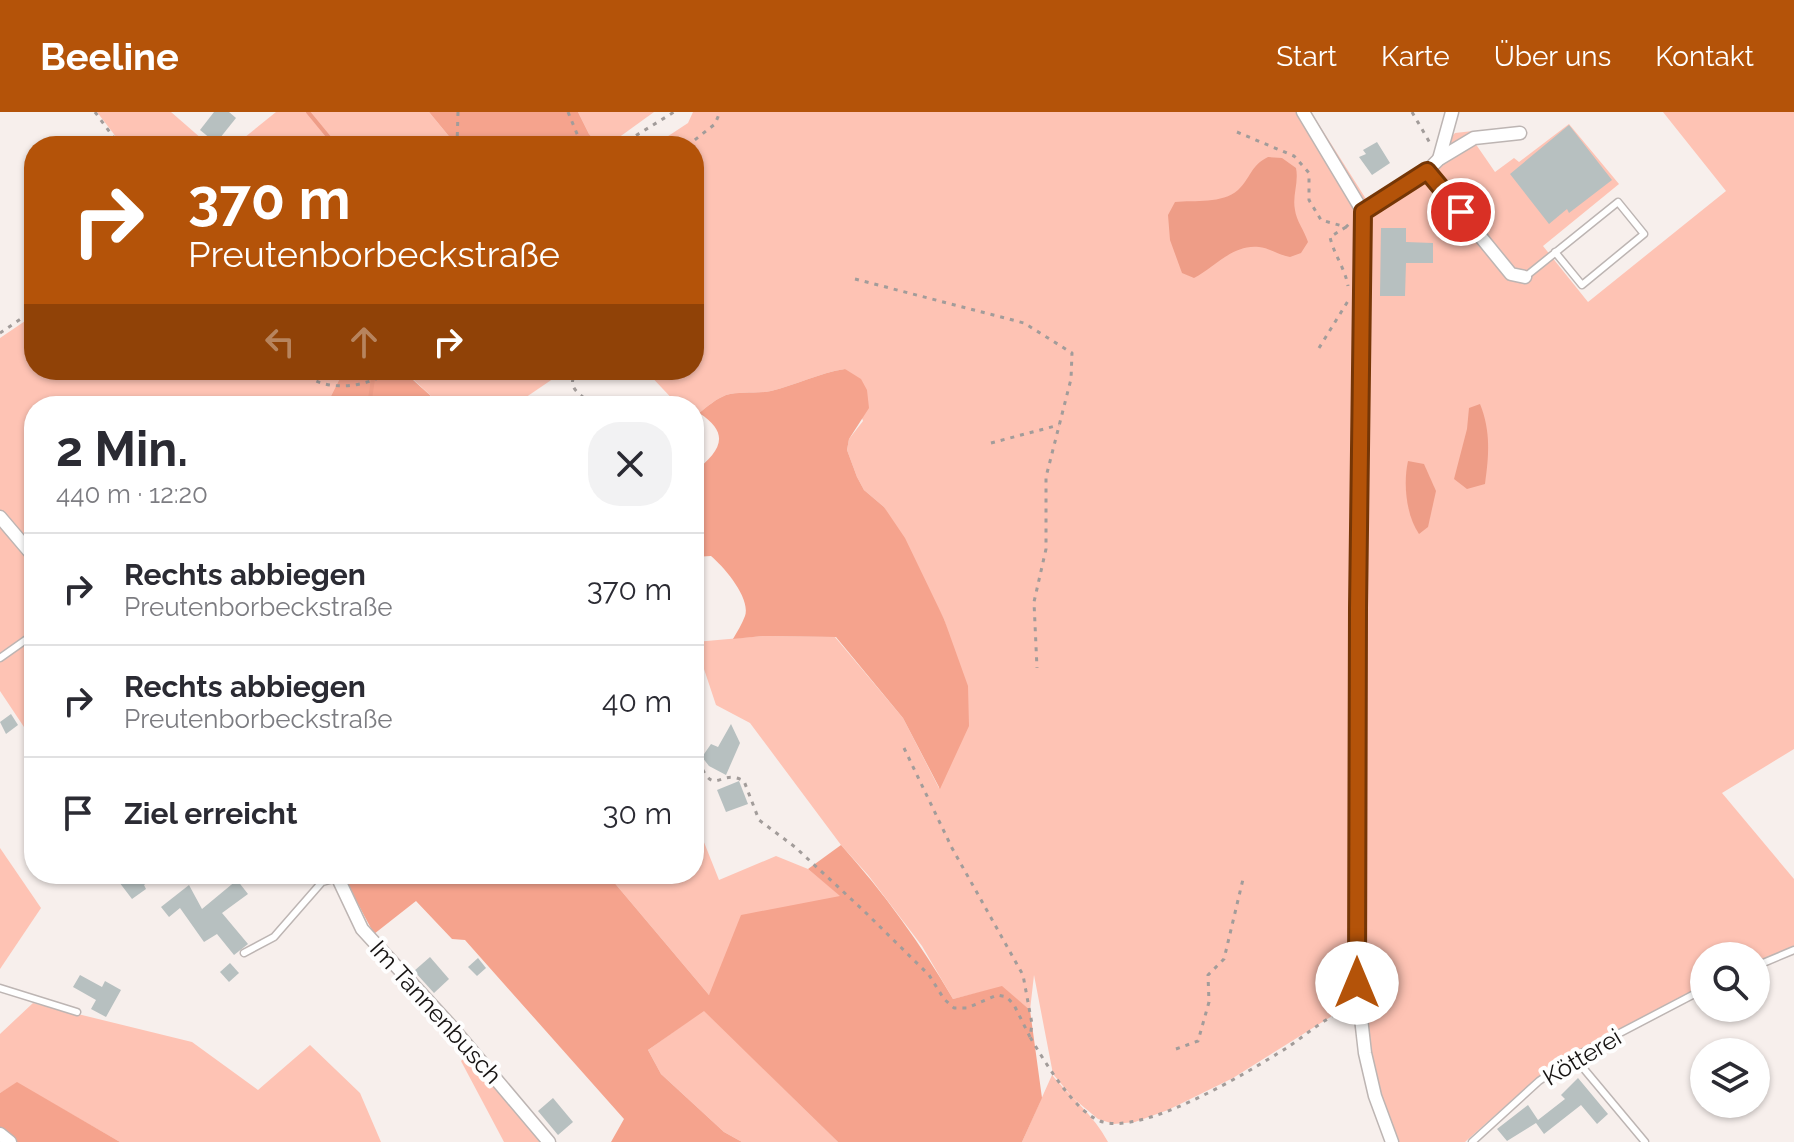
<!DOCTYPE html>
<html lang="de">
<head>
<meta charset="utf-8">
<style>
	body { margin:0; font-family:Raleway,sans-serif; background:#f2f2f3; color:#2b2b33; height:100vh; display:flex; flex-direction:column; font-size:30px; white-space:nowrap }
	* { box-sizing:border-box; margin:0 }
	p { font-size:26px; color:#7c7c81 }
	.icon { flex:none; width:44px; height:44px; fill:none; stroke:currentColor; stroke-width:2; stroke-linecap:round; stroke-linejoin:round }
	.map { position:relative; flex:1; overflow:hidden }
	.side { position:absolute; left:24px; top:284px; width:680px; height:488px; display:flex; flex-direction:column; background:#fff; border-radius:32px; box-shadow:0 2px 6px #0004 }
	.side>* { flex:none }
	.guide { position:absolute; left:24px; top:24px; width:680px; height:244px; border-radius:32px; box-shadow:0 2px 6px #0004; background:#b45309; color:#fff; overflow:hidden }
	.controls { position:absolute; left:1690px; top:830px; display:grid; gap:16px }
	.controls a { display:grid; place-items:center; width:80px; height:80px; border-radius:50%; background:#fff; box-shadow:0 2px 6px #0004; font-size:40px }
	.pin { position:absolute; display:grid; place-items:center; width:68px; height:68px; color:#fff; margin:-34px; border:4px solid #fff; border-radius:50%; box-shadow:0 2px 8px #0007 }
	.me { position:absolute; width:88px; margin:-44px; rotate:0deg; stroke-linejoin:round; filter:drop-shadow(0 0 6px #0008) }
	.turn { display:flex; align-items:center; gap:28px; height:168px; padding:0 32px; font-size:36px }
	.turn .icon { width:104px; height:104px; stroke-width:2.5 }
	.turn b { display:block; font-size:56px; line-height:68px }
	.lanes { display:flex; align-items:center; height:76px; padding:0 32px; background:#0003; justify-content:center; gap:40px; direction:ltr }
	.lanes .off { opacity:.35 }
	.round { display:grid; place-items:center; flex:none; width:84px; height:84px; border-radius:32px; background:#f2f2f3 }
	.summary { display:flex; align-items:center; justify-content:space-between; height:136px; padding:0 32px }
	h1 { font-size:48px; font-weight:700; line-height:60px }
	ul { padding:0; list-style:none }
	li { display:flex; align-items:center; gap:24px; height:112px; padding:0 32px; border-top:2px solid #e1e1e2 }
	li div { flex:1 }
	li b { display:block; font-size:30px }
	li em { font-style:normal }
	header { display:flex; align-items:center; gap:48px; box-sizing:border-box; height:112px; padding:0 40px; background:#b45309; color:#fff }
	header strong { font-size:38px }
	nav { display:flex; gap:44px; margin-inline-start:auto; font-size:28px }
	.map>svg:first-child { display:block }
	.green { fill:#fec3b4 }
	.forest { fill:#f5a38d }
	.water { fill:#ee9d87 }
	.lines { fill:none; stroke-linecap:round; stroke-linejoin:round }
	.stream { stroke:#ee9d87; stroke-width:4 }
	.building { fill:#b7c0c0 }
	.service-casing { stroke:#bdb5b3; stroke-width:9 }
	.minor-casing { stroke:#bdb5b3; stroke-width:15 }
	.path { stroke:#a29c9a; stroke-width:3; stroke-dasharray:4 6; stroke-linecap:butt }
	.service { stroke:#fff; stroke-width:6 }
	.minor { stroke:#fff; stroke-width:12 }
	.route-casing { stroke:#753606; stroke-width:20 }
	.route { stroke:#b45309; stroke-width:14 }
	.labels { text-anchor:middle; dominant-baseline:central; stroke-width:8; stroke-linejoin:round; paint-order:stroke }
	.street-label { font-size:24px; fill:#161312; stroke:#fefefe }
</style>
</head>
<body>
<header>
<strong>Beeline</strong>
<nav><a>Start</a><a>Karte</a><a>Über uns</a><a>Kontakt</a></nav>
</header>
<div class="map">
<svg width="1794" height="1030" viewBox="0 0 1794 1030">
	<rect width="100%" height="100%" fill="#f7efec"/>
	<g class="green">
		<polygon points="97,0 171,0 210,34 123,34"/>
		<polygon points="276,0 429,0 457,34 234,34"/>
		<polygon points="578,0 654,0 607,34 600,34 589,22"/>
		<path d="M693 0H1311L1366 87 1428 51 1455 21 1473 19 1475 31 1495 60 1514 46 1519 50 1569 12 1619 72 1543 134 1588 190 1726 79 1663 0H1794V637L1722 681 1794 767V839L1756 855V844H1704V878L1639 907 1545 959 1465 1030H1394L1376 983 1357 895 1332 904 1233 966 1168 998 1135 1010 1114 1012 1098 1007 1073 986 1053 962 1034 863 1030 898 1002 875 953 887 922 834 868 763 841 733 750 611 716 593 695 530 763 524 835 525 903 606 939 676 952 535 944 507 884 395 864 378 857 365 847 338 849 327 863 309 845 257C819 261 796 273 771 279 756 282 739 279 726 283 716 287 708 294 699 301L694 300V294H679L645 258H694V34H653L688 11Z"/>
		<polygon points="34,203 34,258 370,258 340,266 326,294 34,294 34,630 0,579 0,226"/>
		<polygon points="403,258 566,258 513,294 442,294"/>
		<polygon points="694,705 719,768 776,744 808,757 841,784 709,883 607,762 694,762"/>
		<polygon points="0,736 41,796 0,857"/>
		<polygon points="33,891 192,930 258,978 310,933 360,981 381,1030 120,1030 17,971 0,981 0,922"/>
		<polygon points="704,898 838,1030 742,1030 724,1020 661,962 648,938"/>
		<polygon points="471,939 547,1030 504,1030 461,949"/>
		<path d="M1052 963C1072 987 1093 1002 1108 1030H1022Z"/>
	</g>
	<g class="forest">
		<polygon points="429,0 578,0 589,22 600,34 457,34"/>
		<path d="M845 257 861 267 867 278 869 296 849 327 847 338 857 365 864 378 884 395 905 426 944 507 968 574 969 614 940 677 903 606 836 525 763 524 733 527C737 520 742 512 745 504 751 486 724 455 711 444L694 445V360C720 340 732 322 699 301 708 294 716 287 726 283 739 279 756 282 771 279 796 273 819 261 845 257Z"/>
		<polygon points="370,258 402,258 442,294 326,294 340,266"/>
		<path d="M841 733C884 781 921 832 953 887L1002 874 1030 898 1042 986 1022 1030H838L704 899 648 938 661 962 724 1020 742 1030H611L624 1007 465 828 452 827 416 789 374 822 342 762H607L709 883 741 803 840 784 808 757Z"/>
		<polygon points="17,970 120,1030 17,1030 0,1016 0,981"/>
	</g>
	<g class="water">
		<path d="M1268 45 1282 46 1296 56C1299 71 1292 84 1295 98 1296 108 1305 120 1308 130L1301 141 1290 145C1279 143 1269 136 1259 135 1233 132 1215 155 1194 166L1182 161 1170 128 1168 103 1175 90C1195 88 1222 92 1238 78 1251 66 1250 54 1268 45Z"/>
		<path d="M1480 292C1491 319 1489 344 1485 372L1467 377 1454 367 1467 317 1469 296Z"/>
		<path d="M1408 349 1424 352 1436 379 1428 415 1419 422C1406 403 1403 371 1408 349Z"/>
	</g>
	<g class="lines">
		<g class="stream">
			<polyline points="308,0 336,34"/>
			<polyline points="369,294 373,267"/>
		</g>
	</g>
	<g class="building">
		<polygon points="214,0 229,0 236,6 216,31 200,18"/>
		<polygon points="1569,13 1612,68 1569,101 1567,97 1549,112 1510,62"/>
		<polygon points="1377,30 1390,51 1372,63 1359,45 1366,42 1363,38"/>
		<polygon points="1381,116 1406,116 1406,130 1433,131 1433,151 1406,151 1405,184 1380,184"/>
		<polygon points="11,602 18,613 6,622 0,610"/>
		<polygon points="731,612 740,631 726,663 709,654 702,645 711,632 718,635"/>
		<polygon points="739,669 748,692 726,700 717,678"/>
		<polygon points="113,762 142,762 148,770 144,773 146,777 132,787"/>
		<polygon points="237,768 248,782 222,801 248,832 234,843 217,822 204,830 180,796 169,805 161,795 189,773 202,797"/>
		<polygon points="430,845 449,867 434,881 414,859"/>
		<polygon points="478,846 486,856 477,864 468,855"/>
		<polygon points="230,851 239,861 229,870 220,860"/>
		<polygon points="80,863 102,875 105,869 121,878 106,905 91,897 96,888 73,875"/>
		<polygon points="1578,966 1608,1002 1597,1012 1581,993 1544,1022 1536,1011 1507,1029 1497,1017 1528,993 1538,1008 1565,987 1561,983"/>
		<polygon points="553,986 573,1010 558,1023 538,999"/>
	</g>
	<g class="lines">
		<defs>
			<g id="service">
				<polyline points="1525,165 1618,90 1644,122 1582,173 1555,140"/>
				<polyline points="0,546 34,522"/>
				<polyline points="244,841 274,825 322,770 338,766"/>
				<polyline points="1756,854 1794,838"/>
				<polyline points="0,876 77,900"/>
				<polyline points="1574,945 1645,1030"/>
				<polyline points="1472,1030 1539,969 1574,945 1704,877"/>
			</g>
			<g id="minor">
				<polyline points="1303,0 1363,100 1358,554 1357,871 1365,941 1375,984 1392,1030"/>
				<polyline points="1439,47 1452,0"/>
				<polyline points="1427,59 1511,162 1525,165"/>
				<polyline points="1363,100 1427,59 1439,47 1474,26 1520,21"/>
				<polyline points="0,405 34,445"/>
				<polyline points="336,762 362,817 451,914 549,1030"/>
				<polyline points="0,1022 10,1030"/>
			</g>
		</defs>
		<use href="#service" class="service-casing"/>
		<use href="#minor" class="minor-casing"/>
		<g class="path">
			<polyline points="95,0 120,34"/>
			<polyline points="568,0 582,34"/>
			<polyline points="1412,0 1430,31"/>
			<polyline points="1237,20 1294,44 1309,61 1309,88 1321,108 1346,115 1351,110"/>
			<polyline points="457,34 458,0"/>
			<polyline points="619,34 674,0"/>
			<polyline points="687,34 715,12 720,0"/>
			<path d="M1346 115 1330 125C1334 143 1345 156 1348 174"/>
			<polyline points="855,167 1024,211 1072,241 1071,267 1046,365 1046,437 1034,490 1037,556"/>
			<polyline points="0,221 34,198"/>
			<polyline points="1319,236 1348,189"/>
			<path d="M300 258C322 282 368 276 392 258"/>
			<path d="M579 258C562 275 582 284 596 294"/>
			<polyline points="991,331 1059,313"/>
			<path d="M904 636 952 736 1023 863 1032 912 1030 925C1045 950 1073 998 1100 1009 1142 1025 1248 960 1285 937 1305 924 1324 906 1347 897"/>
			<path d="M695 639C714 693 717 654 744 669L759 708 795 735 863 798 929 863 944 887 954 896H967L997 883 1007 885 1014 893 1030 925"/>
			<polyline points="1176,937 1198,929 1209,890 1208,863 1224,847 1244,763"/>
		</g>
		<use href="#service" class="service"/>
		<use href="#minor" class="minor"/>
	</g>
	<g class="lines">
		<defs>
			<polyline id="route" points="1357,871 1358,496 1363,100 1427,59 1461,100"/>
		</defs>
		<use href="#route" class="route-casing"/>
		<use href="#route" class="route"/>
	</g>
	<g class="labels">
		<g class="street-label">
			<text transform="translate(436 900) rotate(48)">Im Tannenbusch</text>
			<text transform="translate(1582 945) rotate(-31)">Kötterei</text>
		</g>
	</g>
</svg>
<div class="controls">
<a><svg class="icon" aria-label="search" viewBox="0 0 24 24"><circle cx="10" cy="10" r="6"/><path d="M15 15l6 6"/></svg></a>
<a><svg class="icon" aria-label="layers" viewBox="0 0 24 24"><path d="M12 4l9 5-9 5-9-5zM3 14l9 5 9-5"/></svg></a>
</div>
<div class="pin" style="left:1461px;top:100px;background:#d93025"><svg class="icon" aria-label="arrive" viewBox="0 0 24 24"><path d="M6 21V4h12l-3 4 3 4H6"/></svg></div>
<svg class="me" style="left:1357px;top:871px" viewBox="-20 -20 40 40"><circle r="19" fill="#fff"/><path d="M0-13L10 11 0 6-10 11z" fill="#b45309"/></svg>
<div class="guide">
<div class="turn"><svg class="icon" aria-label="right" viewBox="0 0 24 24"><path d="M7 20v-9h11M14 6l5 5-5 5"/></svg><div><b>370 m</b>Preutenborbeckstraße</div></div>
<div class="lanes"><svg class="icon off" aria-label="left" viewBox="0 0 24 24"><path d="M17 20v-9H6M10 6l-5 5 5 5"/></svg><svg class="icon off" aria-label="ahead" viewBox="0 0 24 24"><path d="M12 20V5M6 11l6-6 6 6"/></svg><svg class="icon" aria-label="right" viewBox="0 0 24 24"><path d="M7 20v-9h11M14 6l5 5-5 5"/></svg></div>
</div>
<section class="side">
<div class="summary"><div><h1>2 Min.</h1><p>440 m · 12:20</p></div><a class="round"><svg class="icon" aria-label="close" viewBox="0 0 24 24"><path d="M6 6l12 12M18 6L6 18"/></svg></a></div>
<ul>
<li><svg class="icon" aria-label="right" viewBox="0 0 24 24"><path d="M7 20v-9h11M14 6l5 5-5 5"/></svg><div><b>Rechts abbiegen</b><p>Preutenborbeckstraße</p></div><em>370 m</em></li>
<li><svg class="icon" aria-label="right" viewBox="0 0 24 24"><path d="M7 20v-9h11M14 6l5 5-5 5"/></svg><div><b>Rechts abbiegen</b><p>Preutenborbeckstraße</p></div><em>40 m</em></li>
<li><svg class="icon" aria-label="arrive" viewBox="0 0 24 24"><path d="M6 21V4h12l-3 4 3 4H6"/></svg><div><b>Ziel erreicht</b></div><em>30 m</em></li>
</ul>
</section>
</div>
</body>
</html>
